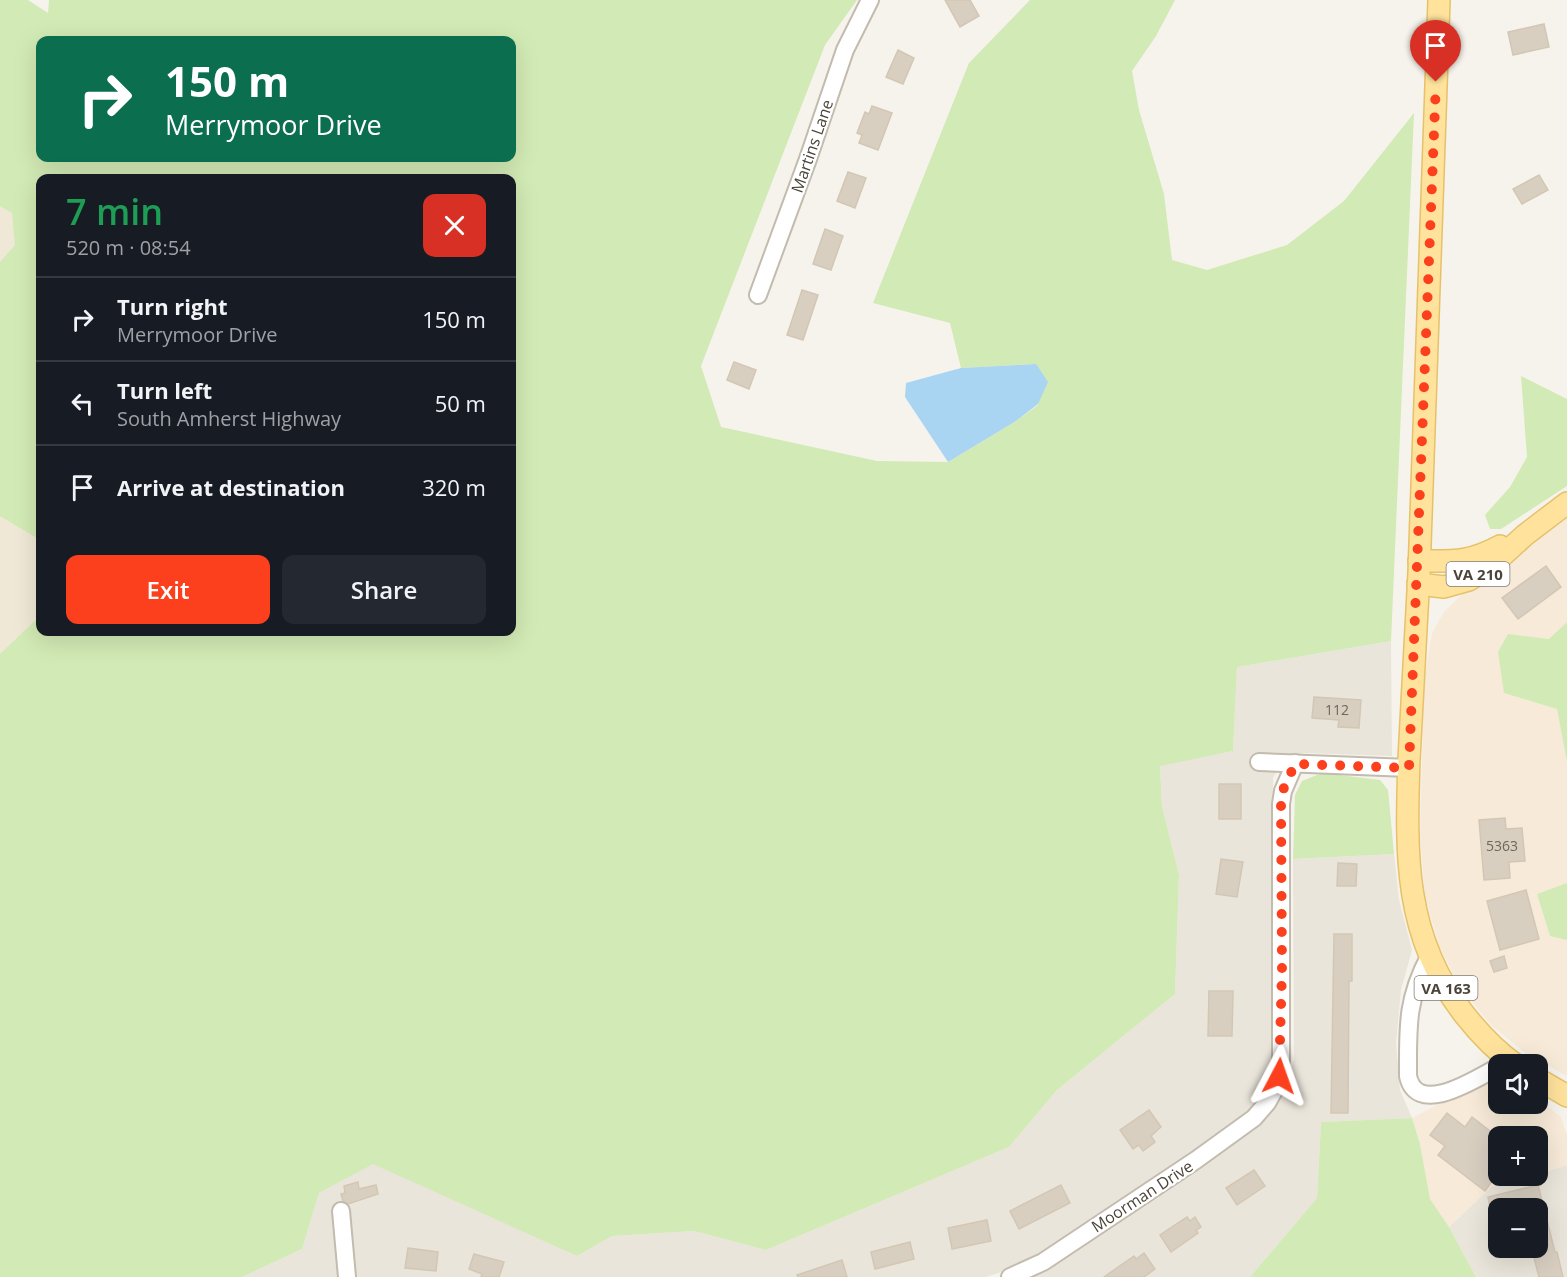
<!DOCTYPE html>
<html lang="en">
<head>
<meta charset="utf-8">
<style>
	body { margin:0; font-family:"Open Sans",sans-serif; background:#242831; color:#f1f3f6; height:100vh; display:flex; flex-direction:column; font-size:22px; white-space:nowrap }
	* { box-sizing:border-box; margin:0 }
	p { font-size:20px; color:#9ea1a6 }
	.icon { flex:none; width:33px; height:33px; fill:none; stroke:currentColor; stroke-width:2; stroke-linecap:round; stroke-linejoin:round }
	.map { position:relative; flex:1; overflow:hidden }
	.drawer { position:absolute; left:36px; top:174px; width:480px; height:462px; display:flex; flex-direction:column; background:#171b24; border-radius:12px; box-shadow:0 6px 24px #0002 }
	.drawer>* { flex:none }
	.guide { position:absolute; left:36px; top:36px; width:480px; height:126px; border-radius:12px; box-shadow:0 6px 24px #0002; background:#0b6e4f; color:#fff; overflow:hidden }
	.controls { position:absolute; left:1488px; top:1054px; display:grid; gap:12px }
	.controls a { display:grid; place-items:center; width:60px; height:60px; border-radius:12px; background:#171b24; box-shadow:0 6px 24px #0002; font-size:30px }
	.pin { position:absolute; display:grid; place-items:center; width:51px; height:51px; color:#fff; margin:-62px -26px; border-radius:50% 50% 50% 0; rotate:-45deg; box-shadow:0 0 6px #0007 }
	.pin .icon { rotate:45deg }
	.me { position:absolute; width:66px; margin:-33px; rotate:4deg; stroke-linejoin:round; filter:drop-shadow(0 0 4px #0008) }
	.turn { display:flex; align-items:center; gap:21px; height:126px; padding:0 30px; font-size:27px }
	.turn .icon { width:78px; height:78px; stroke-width:2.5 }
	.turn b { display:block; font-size:42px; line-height:51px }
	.round { display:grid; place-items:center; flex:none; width:63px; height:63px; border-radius:12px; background:#242831 }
	.overview { display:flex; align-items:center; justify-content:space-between; height:102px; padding:0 30px }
	h1 { font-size:36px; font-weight:600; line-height:45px; color:#1e9e55 }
	.action { display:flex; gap:12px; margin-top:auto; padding:12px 30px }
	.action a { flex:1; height:69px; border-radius:12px; background:#fc3f1d; color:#fff; font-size:24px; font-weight:600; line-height:69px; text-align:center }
	.action a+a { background:#242831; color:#f1f3f6 }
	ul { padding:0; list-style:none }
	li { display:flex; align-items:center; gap:18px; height:84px; padding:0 30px; border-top:2px solid #363941 }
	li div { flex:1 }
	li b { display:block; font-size:22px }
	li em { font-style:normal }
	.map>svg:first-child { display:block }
	.residential { fill:#eae5da; fill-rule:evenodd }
	.commercial { fill:#f7ead8 }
	.education { fill:#efe8d6 }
	.green { fill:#d2eab5; fill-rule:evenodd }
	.water { fill:#a9d4f2 }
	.building { fill:#d8cfc1; stroke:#d3c7b4; stroke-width:1.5 }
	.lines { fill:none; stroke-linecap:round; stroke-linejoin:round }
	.minor-casing { stroke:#c2bbae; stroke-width:20 }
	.major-casing { stroke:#e6c16a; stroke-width:24 }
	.minor { stroke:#fff; stroke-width:16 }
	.major { stroke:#ffe39c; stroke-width:21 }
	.route { stroke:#fc3f1d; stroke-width:10; stroke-dasharray:0 18 }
	.labels { text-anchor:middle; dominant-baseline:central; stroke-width:4.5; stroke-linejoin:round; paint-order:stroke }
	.number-label { font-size:14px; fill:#6e675b }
	.shield { fill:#fff; stroke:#817c74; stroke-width:1.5 }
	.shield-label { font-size:15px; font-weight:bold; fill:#4b4439 }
	.street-label { font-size:16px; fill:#4b4439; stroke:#fff }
</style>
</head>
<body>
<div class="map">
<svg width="1567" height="1277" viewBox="0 0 1567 1277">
	<rect width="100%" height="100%" fill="#f6f3ec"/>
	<g class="residential">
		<polygon points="1391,641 1392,756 1304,753 1285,757 1273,778 1271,1082 1259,1105 1132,1195 1029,1263 986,1277 242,1277 302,1249 319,1193 373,1163 577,1256 612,1236 694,1231 766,1250 1009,1147 1057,1090 1175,994 1179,875 1162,806 1160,765 1233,751 1237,667"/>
		<polygon points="1394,854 1399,900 1412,950 1401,990 1396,1043 1400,1090 1412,1118 1321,1122 1317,1198 1250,1277 1030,1277 1255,1129 1281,1100 1294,1059 1293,859"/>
		<path d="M1567 1165V1277H1476L1449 1227 1491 1187 1529 1176H1538V1174ZM1498 1209H1538V1248H1498Z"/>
	</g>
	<g class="commercial">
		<polygon points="1567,515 1567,622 1550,639 1508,635 1504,693 1557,709 1567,762 1567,883 1537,894 1550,936 1567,940 1567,1076 1528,1055 1491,1025 1460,987 1440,948 1425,897 1420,835 1424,683 1432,633 1444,612 1475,582"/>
		<polygon points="1498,1077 1498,1104 1538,1104 1538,1099 1561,1117 1567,1135 1567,1165 1538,1174 1538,1137 1498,1137 1498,1176 1529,1176 1491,1187 1449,1227 1430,1199 1420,1144 1412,1118 1458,1094"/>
	</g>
	<polygon class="education" points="0,187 13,198 40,311 40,632 0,671"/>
	<g class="green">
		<path d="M0 0H28L48 13 49 0H857L825 45 701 366 721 427 877 461 948 462 1016 421 1038 405 1035 364 961 368 950 323 873 303 969 63 1030 0H1175L1156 36 1132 71 1139 110 1164 194 1172 260 1207 270 1287 245 1344 201 1414 113 1391 641 1237 667 1233 751 1160 766 1162 806 1179 875 1175 994 1057 1090 1009 1147 766 1250 694 1231 612 1236 577 1256 373 1164 319 1193 302 1249 242 1277H0V654L40 616V632H512V178H40V540L0 516V262L15 245 12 213 0 206ZM40 40H512V158H40Z"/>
		<polygon points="1521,376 1567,399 1567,486 1501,529 1490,529 1485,515 1510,487 1527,457"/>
		<polygon points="1567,622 1567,762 1557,709 1504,693 1498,652 1508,634 1549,639"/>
		<polygon points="1322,773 1380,780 1388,790 1394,854 1293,859 1295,795 1302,781"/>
		<polygon points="1567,883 1567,940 1550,936 1537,894"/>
		<polygon points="1412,1118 1420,1144 1430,1199 1449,1227 1476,1277 1250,1277 1317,1198 1321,1122"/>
	</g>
	<polygon class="water" points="1036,364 1048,382 1038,404 1016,421 948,462 905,397 906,383 961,368"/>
	<g class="building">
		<polygon points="945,0 970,0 979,16 960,27"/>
		<polygon points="1544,24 1549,47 1513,55 1508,32"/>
		<polygon points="898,50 914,58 903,84 886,77"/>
		<polygon points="872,106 892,113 878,150 859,143 862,135 857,133 865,112 869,114"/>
		<polygon points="848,172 866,178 855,208 837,201"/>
		<polygon points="1539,175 1548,190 1522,204 1513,189"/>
		<polygon points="825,229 843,236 831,270 813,264"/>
		<polygon points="802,290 818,295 803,340 787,335"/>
		<polygon points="734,362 756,370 749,389 727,380"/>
		<polygon points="1546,566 1561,587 1518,619 1502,598"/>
		<polygon points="1314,697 1361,700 1359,728 1338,727 1339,720 1312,718"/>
		<rect x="1219" y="784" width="22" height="35"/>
		<polygon points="1505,818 1506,829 1522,828 1525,861 1509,862 1510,878 1484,880 1479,820"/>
		<polygon points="1221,859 1243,862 1237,897 1216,894"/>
		<polygon points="1338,863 1357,864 1356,886 1337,886"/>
		<polygon points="1526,890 1539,939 1500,950 1487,901"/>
		<polygon points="1334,934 1352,934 1352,981 1349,981 1348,1113 1331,1113"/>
		<polygon points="1504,956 1507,968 1494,972 1490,961"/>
		<polygon points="1209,991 1233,991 1232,1036 1208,1036"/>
		<polygon points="1149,1110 1161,1127 1151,1136 1155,1142 1143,1151 1139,1145 1133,1149 1120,1130"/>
		<polygon points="1447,1113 1465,1127 1472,1117 1498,1137 1498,1173 1485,1191 1438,1155 1445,1146 1430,1135"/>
		<polygon points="1254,1170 1265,1186 1237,1205 1226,1188"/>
		<polygon points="358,1182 359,1189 376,1185 378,1194 348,1204 343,1201 341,1194 345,1193 344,1186"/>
		<polygon points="1061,1185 1070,1203 1019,1229 1010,1211"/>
		<polygon points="1538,1185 1555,1252 1557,1252 1563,1277 1539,1277 1534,1258 1538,1257 1538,1209 1490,1209 1488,1197"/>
		<polygon points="1187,1217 1190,1221 1195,1217 1201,1227 1196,1230 1198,1233 1171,1252 1160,1235"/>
		<polygon points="987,1220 991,1241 952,1249 948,1228"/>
		<polygon points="910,1242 914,1259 875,1269 871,1252"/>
		<polygon points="408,1248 438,1252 436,1271 405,1268"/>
		<polygon points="1144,1253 1155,1269 1144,1277 1104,1277 1134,1256 1136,1259"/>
		<polygon points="474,1254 504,1262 499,1277 481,1277 482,1274 469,1269"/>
		<polygon points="842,1260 847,1277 798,1277 797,1275"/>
	</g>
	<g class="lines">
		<defs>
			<g id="minor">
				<polyline points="758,295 808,159 845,50 870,0"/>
				<polyline points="1259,762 1409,768"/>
				<path d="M1429 957C1406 1000 1408 1029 1408 1076 1417 1118 1477 1078 1498 1067"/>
				<polyline points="341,1211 347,1277"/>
				<polyline points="1010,1277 1043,1262 1196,1160 1254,1118 1267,1103 1275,1089 1281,1060 1281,804 1283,791 1295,763"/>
			</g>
			<g id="major">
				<path d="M1439 0 1419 573C1416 635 1412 697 1409 759 1406 853 1403 936 1464 1014 1479 1033 1496 1051 1516 1065"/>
				<path d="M1419 561C1454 561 1468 563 1500 546"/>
				<polyline points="1418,584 1444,587 1469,580 1491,566 1525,535 1567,503"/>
				<polyline points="1538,1079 1567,1096"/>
			</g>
		</defs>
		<use href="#minor" class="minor-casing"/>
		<use href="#major" class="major-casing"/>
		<use href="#minor" class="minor"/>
		<use href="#major" class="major"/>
	</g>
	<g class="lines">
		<polyline class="route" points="1279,1076 1282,971 1281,804 1283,790 1295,764 1409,768 1436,82"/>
	</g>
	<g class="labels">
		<g class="number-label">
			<text x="1337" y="709">112</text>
			<text x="1502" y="845">5363</text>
		</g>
		<g class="shield">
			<rect x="1446.5" y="562" width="63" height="24" rx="4.5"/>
			<rect x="1414.5" y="976" width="63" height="24" rx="4.5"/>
		</g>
		<g class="shield-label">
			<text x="1478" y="574">VA 210</text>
			<text x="1446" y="988">VA 163</text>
		</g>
		<g class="street-label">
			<text transform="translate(812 146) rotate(-71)">Martins Lane</text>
			<text transform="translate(1142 1196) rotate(-33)">Moorman Drive</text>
		</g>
	</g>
</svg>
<div class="controls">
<a><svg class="icon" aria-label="sound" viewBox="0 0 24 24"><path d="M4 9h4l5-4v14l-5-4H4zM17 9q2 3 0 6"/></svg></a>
<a>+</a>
<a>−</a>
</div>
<div class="pin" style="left:1436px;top:82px;background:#d93025"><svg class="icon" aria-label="arrive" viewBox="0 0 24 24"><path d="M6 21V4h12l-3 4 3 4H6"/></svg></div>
<svg class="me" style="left:1279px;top:1076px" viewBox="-20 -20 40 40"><path d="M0-17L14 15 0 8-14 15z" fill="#fc3f1d" stroke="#fff" stroke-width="4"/></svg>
<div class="guide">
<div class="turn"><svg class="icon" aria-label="right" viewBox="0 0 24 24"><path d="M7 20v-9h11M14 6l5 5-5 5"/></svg><div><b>150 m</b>Merrymoor Drive</div></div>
</div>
<section class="drawer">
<div class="overview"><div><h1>7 min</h1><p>520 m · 08:54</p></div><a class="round" style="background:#d93025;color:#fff"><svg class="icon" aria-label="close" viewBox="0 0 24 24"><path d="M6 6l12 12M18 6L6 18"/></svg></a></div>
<ul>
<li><svg class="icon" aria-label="right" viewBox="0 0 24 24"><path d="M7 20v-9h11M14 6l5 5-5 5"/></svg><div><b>Turn right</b><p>Merrymoor Drive</p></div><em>150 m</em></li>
<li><svg class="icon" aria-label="left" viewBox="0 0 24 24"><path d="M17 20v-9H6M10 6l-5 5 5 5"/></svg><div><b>Turn left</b><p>South Amherst Highway</p></div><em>50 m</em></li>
<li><svg class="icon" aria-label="arrive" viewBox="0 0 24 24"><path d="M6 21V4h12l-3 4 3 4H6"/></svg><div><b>Arrive at destination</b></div><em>320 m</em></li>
</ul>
<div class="action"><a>Exit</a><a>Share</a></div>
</section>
</div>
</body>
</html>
